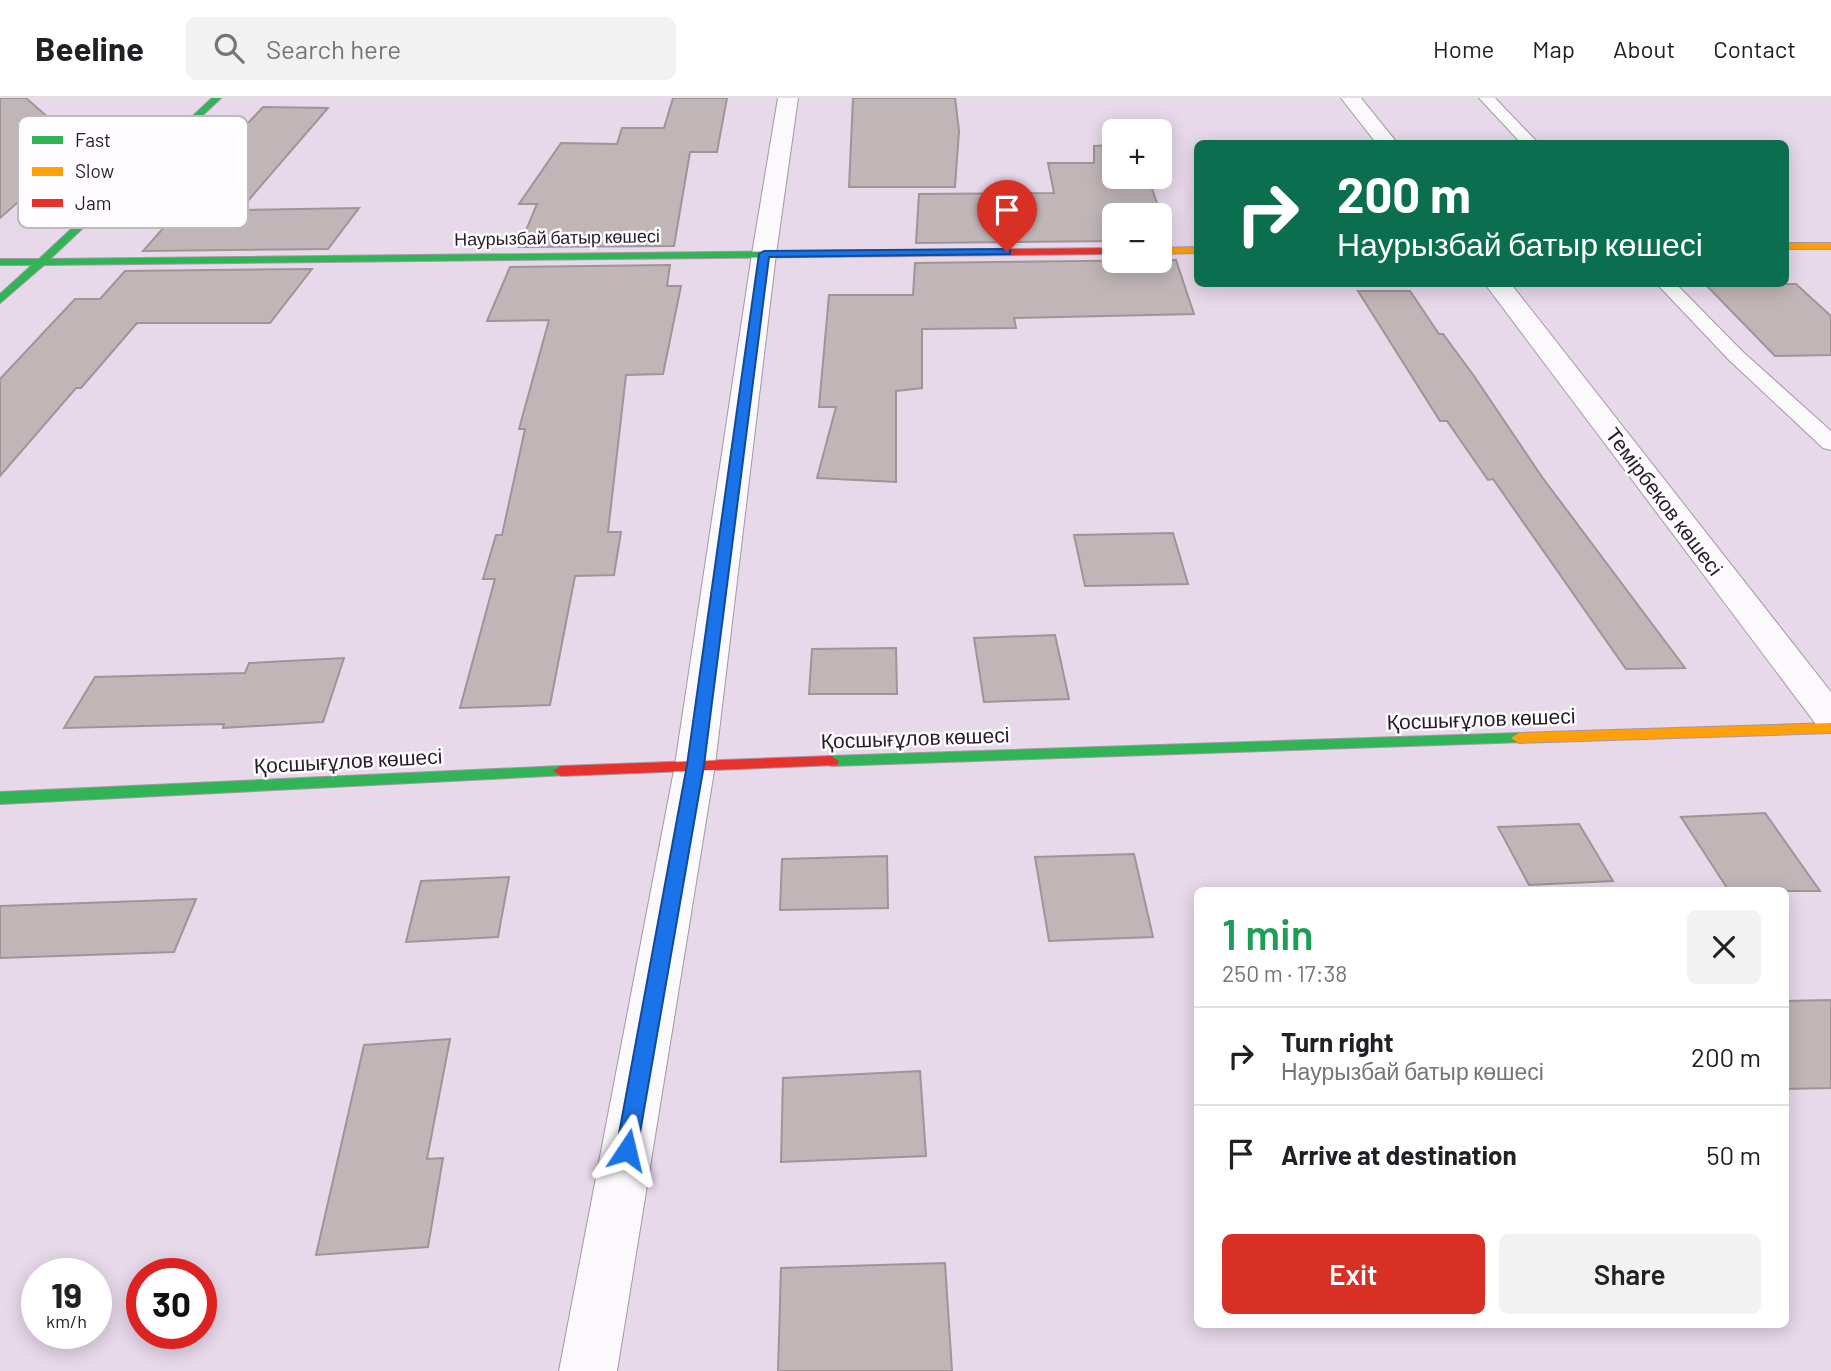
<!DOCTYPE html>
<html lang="en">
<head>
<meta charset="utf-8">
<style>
	body { margin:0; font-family:Barlow,sans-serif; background:#f2f2f2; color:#202124; height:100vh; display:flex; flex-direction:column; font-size:26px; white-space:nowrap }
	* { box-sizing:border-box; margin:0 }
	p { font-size:23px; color:#757577 }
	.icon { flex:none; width:38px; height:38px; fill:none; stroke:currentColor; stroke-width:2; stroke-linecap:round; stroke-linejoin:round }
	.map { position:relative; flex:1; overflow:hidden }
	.drawer { position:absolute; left:1194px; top:789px; width:595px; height:441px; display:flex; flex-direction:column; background:#fff; border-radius:10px; box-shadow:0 4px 18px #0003 }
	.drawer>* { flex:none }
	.banner { position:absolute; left:1194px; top:42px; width:595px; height:147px; border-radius:10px; box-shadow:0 4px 18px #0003; background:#0b6e4f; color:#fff; overflow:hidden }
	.fabs { position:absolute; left:1102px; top:21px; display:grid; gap:14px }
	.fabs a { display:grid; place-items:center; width:70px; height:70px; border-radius:10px; background:#fff; box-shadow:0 4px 18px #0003; font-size:35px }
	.speed { position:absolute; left:21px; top:1160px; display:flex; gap:14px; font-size:35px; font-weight:700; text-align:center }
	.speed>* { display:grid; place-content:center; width:91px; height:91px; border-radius:50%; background:#fff; box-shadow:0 4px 18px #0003; line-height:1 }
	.speed small { font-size:18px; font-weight:400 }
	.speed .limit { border:10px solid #d22; background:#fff; color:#111 }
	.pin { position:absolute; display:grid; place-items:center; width:60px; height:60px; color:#fff; margin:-72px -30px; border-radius:50% 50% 50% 0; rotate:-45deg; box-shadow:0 0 7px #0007 }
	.pin .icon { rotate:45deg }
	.me { position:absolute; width:77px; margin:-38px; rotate:10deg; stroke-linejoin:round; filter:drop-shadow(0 0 5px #0008) }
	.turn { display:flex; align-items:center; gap:24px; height:147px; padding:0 28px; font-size:32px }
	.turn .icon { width:91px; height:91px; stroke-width:2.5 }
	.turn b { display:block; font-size:49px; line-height:60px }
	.round { display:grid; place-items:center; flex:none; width:74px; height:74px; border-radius:10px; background:#f2f2f2 }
	.summary { display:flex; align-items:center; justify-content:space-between; height:119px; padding:0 28px }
	h1 { font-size:42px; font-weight:600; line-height:52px; color:#1e9e55 }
	.cta { display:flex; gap:14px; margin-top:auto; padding:14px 28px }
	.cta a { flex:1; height:80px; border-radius:10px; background:#d93025; color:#fff; font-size:28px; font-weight:600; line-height:80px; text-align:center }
	.cta a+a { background:#f2f2f2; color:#202124 }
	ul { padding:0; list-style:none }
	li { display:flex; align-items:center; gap:21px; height:98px; padding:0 28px; border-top:2px solid #e0e0e0 }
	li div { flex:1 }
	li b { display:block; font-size:26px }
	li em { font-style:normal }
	header { display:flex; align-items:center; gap:42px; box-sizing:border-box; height:98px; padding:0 35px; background:#fff; border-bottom:2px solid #e0e0e0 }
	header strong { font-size:33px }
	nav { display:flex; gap:38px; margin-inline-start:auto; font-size:24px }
	.search { width:490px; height:63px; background:#f2f2f2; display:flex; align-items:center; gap:18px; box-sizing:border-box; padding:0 24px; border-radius:10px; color:#757577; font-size:26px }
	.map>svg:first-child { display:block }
	.building { fill:#c0b5b7; stroke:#9f9496; stroke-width:2 }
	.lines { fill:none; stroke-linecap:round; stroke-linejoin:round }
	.lane-casing { stroke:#a398a5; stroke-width:2 }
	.street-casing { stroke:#a398a5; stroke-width:2 }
	.fast-casing { stroke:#a398a5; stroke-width:2 }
	.slow-casing { stroke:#a398a5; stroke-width:2 }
	.jam-casing { stroke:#a398a5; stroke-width:2 }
	.lane { fill:#fbf9fc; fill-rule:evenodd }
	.street { fill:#fbf9fc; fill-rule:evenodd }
	.fast { fill:#30b455; fill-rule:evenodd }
	.slow { fill:#ff9f0a; fill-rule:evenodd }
	.jam { fill:#e5322d; fill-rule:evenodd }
	.route { fill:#1a73e8; stroke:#114b97; stroke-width:2 }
	.labels { text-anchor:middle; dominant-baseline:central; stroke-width:5; stroke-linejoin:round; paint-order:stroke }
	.far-street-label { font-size:18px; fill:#271d29; stroke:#fefcff }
	.street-label { font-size:21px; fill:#271d29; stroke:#fefcff }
	.key { fill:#fefcff; stroke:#beb9bf; stroke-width:2 }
	.key-label { font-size:19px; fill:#271d29 }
</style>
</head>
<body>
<header>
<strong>Beeline</strong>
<div class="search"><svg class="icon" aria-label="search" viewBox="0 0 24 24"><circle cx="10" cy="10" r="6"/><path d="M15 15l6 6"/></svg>Search here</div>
<nav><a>Home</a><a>Map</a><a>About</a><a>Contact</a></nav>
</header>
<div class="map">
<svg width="1831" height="1273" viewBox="0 0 1831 1273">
	<rect width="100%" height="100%" fill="#e7d8ea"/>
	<g class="building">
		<polygon points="0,0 26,0 99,64 68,91 33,91 0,120"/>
		<polygon points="673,0 727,0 717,54 690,54 674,148 519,149 537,106 519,106 561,45 617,46 622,30 664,30"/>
		<polygon points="853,0 955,0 959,33 955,89 849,89"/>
		<polygon points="263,9 328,10 240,112 359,110 328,151 143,153 221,65 211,65"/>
		<polygon points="1115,47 1115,79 1148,79 1170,143 1160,143 1160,117 1115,117 1115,143 916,145 919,96 1054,95 1048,65 1094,65 1094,48"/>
		<polygon points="1176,162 1194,216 1014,220 1016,230 922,231 922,290 896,293 896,384 817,380 836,309 819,309 829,197 913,197 915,165"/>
		<polygon points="670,167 667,188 681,188 663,276 626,277 608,434 621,434 614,477 575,478 550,607 460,610 495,481 483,481 496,437 502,437 525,331 519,331 549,222 487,223 510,169"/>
		<polygon points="312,171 270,225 137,225 81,290 76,290 0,378 0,281 75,201 100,201 125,173"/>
		<polygon points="1705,186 1796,186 1831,218 1831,257 1775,258"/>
		<polygon points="1358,193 1410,193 1439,236 1443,236 1474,278 1542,379 1685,570 1626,571 1493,381 1488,382 1447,323 1440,323"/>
		<polygon points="1173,435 1188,486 1085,488 1074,437"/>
		<polygon points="1055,537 1069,601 984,604 974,540"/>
		<polygon points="896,550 897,596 809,596 812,551"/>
		<polygon points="344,560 323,624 223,630 224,626 64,630 95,579 245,575 249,565"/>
		<polygon points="1765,715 1820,793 1729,793 1681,719"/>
		<polygon points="1579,726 1613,783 1529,787 1498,729"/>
		<polygon points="1134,756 1153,839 1049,843 1035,759"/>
		<polygon points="887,758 888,810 780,812 782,761"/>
		<polygon points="509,779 498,839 406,844 421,783"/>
		<polygon points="196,801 174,854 0,860 0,808"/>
		<polygon points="1831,902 1831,990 1785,991 1785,903"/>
		<polygon points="450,941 427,1061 443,1060 428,1149 316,1157 364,947"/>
		<polygon points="920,973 926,1058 781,1064 783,980"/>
		<polygon points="945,1165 952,1273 778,1273 781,1170"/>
	</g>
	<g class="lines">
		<defs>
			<g id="lane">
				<polygon points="1479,0 1495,0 1539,46 1522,46"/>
				<polygon points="1657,186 1676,186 1743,254 1831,333 1831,352 1823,350 1729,262"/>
			</g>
			<g id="street">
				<polygon points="778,0 798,0 776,156 715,667 617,1273 559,1273 675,667 752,156"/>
				<polygon points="1341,0 1361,0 1398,46 1377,46"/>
				<polygon points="1485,186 1511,186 1831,594 1831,632 1818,629"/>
			</g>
			<g id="fast">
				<polygon points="212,0 221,0 50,161 804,153 809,156 804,159 44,167 0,205 0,196 32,167 0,167 0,161 39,161"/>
				<polygon points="1519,635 1525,636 1527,640 1525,644 831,668 823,663 831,658"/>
				<polygon points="561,668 569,673 567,677 0,706 0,694"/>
			</g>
			<g id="slow">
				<rect x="1785" y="145" width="46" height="6"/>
				<polygon points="1197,149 1197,155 1160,156 1160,150"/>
				<polygon points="1831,625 1831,635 1519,645 1511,640 1519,635"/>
			</g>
			<g id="jam">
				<polygon points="1115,150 1115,156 804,159 799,156 804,153"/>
				<polygon points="831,658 839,663 837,667 561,678 553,673 561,668"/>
			</g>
		</defs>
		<use href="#lane" class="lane-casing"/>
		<use href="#street" class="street-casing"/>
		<use href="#fast" class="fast-casing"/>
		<use href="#slow" class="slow-casing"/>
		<use href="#jam" class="jam-casing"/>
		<use href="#lane" class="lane"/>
		<use href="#street" class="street"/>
		<use href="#fast" class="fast"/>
		<use href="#slow" class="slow"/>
		<use href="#jam" class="jam"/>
	</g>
	<polygon class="route" points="1007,151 1010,152 1010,156 769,159 704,667 637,1052 634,1059 627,1061 619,1059 616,1052 687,667 759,156 764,153"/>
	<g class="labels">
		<g class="far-street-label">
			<text transform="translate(557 139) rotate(-1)">Наурызбай батыр көшесі</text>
		</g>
		<g class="street-label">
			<text transform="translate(1665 403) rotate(53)">Темірбеков көшесі</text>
			<text transform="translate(1481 620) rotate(-2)">Қосшығұлов көшесі</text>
			<text transform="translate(915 639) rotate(-2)">Қосшығұлов көшесі</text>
			<text transform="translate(348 662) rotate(-3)">Қосшығұлов көшесі</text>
		</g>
	</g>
	<rect x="18" y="18" width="230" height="112" rx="10" class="key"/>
	<rect x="32" y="38" width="31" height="8" fill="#30b455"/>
	<rect x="32" y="69" width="31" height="9" fill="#ff9f0a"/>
	<rect x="32" y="101" width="31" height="8" fill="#e5322d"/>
	<g class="key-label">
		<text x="75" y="49">Fast</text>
		<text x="75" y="80">Slow</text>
		<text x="75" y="112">Jam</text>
	</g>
</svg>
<div class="fabs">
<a>+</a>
<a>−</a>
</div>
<div class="speed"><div>19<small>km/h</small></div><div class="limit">30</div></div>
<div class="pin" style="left:1007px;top:154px;background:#d93025"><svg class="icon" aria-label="arrive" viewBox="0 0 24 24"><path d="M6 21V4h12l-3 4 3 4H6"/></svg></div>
<svg class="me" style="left:627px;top:1052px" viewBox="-20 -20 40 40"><path d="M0-17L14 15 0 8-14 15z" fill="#1a73e8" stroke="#fff" stroke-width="4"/></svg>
<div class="banner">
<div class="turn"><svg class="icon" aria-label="right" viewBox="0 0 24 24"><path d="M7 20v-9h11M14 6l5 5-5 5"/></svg><div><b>200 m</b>Наурызбай батыр көшесі</div></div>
</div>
<section class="drawer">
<div class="summary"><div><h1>1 min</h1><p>250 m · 17:38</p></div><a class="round"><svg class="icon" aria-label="close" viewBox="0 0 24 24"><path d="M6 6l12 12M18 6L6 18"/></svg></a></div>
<ul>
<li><svg class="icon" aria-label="right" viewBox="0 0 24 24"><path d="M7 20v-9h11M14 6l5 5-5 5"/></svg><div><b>Turn right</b><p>Наурызбай батыр көшесі</p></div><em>200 m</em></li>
<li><svg class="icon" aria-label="arrive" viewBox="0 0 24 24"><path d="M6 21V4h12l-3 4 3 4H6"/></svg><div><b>Arrive at destination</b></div><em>50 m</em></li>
</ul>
<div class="cta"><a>Exit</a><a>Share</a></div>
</section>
</div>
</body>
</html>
